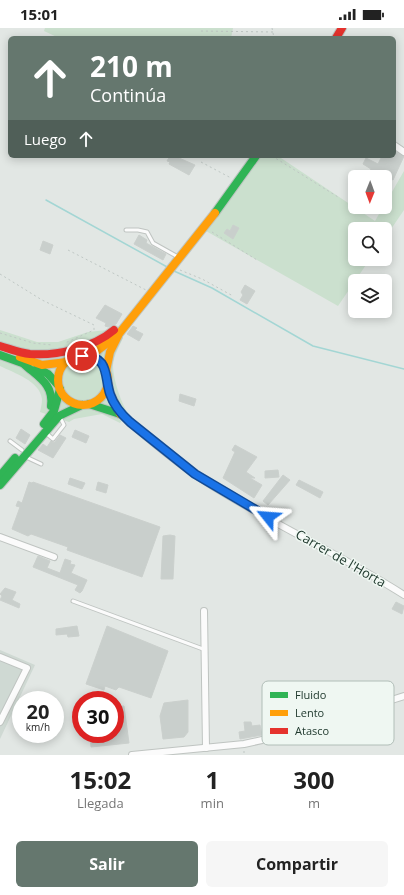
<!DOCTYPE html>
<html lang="es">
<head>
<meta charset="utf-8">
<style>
	body { margin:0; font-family:"Open Sans",sans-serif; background:#f6f6f6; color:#222; height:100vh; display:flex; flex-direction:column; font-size:15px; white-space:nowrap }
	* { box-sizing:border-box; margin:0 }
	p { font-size:13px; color:#767676 }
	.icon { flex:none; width:22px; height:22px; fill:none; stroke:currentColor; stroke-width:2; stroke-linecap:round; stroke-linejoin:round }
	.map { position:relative; height:727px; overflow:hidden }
	.drawer { display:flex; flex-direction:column; background:#fff; flex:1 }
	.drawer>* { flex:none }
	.guide { position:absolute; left:8px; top:8px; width:388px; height:122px; border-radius:6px; box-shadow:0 2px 10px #0003; background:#65776e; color:#fff; overflow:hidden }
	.needle { width:26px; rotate:181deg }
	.controls { position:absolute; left:348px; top:142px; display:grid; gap:8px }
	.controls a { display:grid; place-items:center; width:44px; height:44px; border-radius:6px; background:#fff; box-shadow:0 2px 10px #0003; font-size:20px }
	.speed { position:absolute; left:12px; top:663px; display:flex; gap:8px; font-size:20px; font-weight:700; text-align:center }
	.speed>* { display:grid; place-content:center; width:52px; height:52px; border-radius:50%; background:#fff; box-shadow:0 2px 10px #0003; line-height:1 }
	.speed small { font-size:10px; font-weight:400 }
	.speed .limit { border:6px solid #d22; background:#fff; color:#111 }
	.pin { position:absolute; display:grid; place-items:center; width:34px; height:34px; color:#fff; margin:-17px; border:2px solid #fff; border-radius:50%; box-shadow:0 1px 4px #0007 }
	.me { position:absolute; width:44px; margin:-22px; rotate:298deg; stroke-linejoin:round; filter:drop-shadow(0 0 3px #0008) }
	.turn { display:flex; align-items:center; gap:14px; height:84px; padding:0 16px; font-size:18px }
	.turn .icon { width:52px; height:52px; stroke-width:2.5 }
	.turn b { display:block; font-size:28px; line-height:34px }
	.then { display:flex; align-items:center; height:38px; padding:0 16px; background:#0003; gap:8px; font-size:15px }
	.eta { display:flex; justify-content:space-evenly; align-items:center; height:68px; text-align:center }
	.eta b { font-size:24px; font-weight:700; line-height:28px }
	.action { display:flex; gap:8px; margin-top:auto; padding:8px 16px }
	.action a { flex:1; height:46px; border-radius:6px; background:#65776e; color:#fff; font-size:16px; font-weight:700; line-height:46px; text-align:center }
	.action a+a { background:#f6f6f6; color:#222 }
	.status { display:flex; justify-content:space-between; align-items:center; height:28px; padding:0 20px; background:#fff; direction:ltr }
	.status svg { height:11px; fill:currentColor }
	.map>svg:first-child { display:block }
	.built { fill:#cfd9d3 }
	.green { fill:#cbe0ce }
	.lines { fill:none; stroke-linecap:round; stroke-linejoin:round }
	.stream { stroke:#a3d6d4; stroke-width:1.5 }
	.building { fill:#c9cfcc; stroke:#cbd0cd }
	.lane-casing { stroke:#bfc4c1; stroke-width:5 }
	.street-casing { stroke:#bfc4c1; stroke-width:8 }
	.fast-casing { stroke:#bec5c1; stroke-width:10 }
	.slow-casing { stroke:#bec5c1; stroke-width:10 }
	.jam-casing { stroke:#bec5c1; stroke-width:10 }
	.path { stroke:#bfc7c4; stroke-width:1; stroke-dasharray:2 3; stroke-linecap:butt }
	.lane { stroke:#fbfbfb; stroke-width:3 }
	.street { stroke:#fbfbfb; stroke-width:6 }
	.fast { stroke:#30b455; stroke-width:8 }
	.slow { stroke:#ff9f0a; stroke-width:8 }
	.jam { stroke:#e5322d; stroke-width:8 }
	.route-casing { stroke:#114b97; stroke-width:10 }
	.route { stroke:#1a73e8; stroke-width:7 }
	.labels { text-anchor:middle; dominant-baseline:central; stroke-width:3; stroke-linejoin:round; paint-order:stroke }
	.street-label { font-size:13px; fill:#213a2f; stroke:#eff7f2 }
	.key { fill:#eff7f2; stroke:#b1beb8; stroke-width:1 }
	.key-label { font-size:11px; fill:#213a2f }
</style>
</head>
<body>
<div class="status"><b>15:01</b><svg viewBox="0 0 49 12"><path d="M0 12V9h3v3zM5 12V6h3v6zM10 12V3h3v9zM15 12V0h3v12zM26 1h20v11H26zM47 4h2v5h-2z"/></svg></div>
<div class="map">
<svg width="404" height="727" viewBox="0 0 404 727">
	<rect width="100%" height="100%" fill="#e2e7e4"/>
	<polygon class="built" points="0,622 35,637 0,711"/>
	<g class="green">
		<polygon points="45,0 233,0 231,10 59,10 44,3"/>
		<polygon points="262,128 278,128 375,193 383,179 385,179 385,176 404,143 404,182 385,210 385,201 355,201 355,231 370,231 338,278 206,203"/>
		<path d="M0 302 37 314H58L88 304 107 302 123 310C119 319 114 327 113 337 113 351 121 375 128 385L120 395 102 386 74 391 69 394 40 384C41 380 42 375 42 371 40 353 14 345 0 338Z"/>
	</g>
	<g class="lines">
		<g class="stream">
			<polyline points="46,172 169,240"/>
			<polyline points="174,243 212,260 313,318 404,341"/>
		</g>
	</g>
	<g class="building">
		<polygon points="396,124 404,128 393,152 387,149 367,149 371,141 363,136 366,130 378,136 382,128 394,128"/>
		<polygon points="170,128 180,128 179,130 195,137 189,147 169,136 170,134 167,133"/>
		<polygon points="233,197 239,200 233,211 224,205 227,201 230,203"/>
		<polygon points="139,207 147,212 146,215 166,226 163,232 134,216"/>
		<polygon points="43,213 53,217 50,226 40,222"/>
		<polygon points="245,257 255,263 247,276 240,272 243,267 241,264"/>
		<polygon points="105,277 122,286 116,296 108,299 105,298 106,295 96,290"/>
		<polygon points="133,298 137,300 135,302 143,306 139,313 127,306"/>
		<polygon points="180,366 196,371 194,378 179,373"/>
		<polygon points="21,401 30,407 25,416 16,410"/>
		<polygon points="75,402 89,408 86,415 72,409"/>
		<polygon points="60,407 66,410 53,430 38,422 43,416 47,419 51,413 54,415"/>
		<polygon points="235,417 257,429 246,444 255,450 250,450 262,457 254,470 223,450 235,424 232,422"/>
		<polygon points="278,442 279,449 265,450 265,443"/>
		<polygon points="283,447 290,452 268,477 263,473"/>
		<polygon points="70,450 85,455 82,461 68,456"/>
		<polygon points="299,452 323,464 320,470 296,457"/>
		<polygon points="29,454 32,455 33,454 160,499 142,549 67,522 68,519 31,506 28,508 12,501 20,479 16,478 18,473 22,475"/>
		<polygon points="98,454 108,457 106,465 96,462"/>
		<polygon points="170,507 175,508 173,551 161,551 163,508"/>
		<polygon points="38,528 50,533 47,540 60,545 65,531 71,533 70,536 75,537 71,545 87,552 82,563 80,565 75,562 78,557 33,539"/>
		<polygon points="5,560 16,564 12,572 20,576 19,580 0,572 2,568 0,566"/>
		<polygon points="396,574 404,578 402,586 392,581"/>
		<polygon points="77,598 79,608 68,609 67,606 56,607 56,601"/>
		<polygon points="107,598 168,623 151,670 119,659 116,662 105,658 104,662 86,656"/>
		<polygon points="188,672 188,704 184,709 163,711 160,688 164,675"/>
		<polygon points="124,678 129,715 91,719 90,706 115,706 115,679"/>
		<polygon points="244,694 251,694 252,698 260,697 262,707 240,711 239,704 245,703"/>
	</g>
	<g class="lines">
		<defs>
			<g id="lane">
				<polyline points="126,202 138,202 147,204 153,215 178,229"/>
				<polyline points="46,405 53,411 64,397 60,389"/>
				<polyline points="10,413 22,422"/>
				<polyline points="26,429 41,436"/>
				<polyline points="73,573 203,621"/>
			</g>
			<g id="street">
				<polyline points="394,117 404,124"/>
				<path d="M120 386C147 410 175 434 206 454 270 495 340 526 404 567"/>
				<polyline points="0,509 54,529"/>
				<polyline points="204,583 206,720"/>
				<polyline points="0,629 27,640 0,694"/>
				<polyline points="132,727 244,716 271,710 404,668"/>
			</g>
			<g id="fast">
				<polyline points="215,185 256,128"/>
				<polyline points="0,327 25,336"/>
				<path d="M24 336C38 349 54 356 51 378"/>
				<polyline points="37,340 48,346 58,357"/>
				<polyline points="89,376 120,386"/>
				<polyline points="44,396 54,383 60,361"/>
				<polyline points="0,448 15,430"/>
				<polyline points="0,457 59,388 82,377"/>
			</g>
			<g id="slow">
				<circle cx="83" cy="352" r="25"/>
				<polyline points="85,328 98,322 118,307 215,185"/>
				<polyline points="20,329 42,337 67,334"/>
				<polyline points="106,343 110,324 118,308"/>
				<polyline points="108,354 110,365 120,386"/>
			</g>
			<g id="jam">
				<polyline points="336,10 342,0"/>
				<path d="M0 318C10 321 20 325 30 326 57 328 93 320 114 302"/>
			</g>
		</defs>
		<use href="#lane" class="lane-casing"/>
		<use href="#street" class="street-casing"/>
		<use href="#fast" class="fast-casing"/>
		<use href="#slow" class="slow-casing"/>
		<use href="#jam" class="jam-casing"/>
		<g class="path">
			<polyline points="272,0 274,10"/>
			<polyline points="201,3 273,4"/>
			<polyline points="272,128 338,169"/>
			<polyline points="201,134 231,150"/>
			<polyline points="212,204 257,232"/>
			<polyline points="68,222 146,262"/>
			<polyline points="180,242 202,251 233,268"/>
			<polyline points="0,246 42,272 94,297 94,302 65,315"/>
			<polyline points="0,305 33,315 52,317"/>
			<polyline points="244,723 244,727"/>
		</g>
		<use href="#lane" class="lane"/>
		<use href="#street" class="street"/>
		<use href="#fast" class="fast"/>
		<use href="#slow" class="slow"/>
		<use href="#jam" class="jam"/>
	</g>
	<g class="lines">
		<defs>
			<path id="route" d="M82 328C110 328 104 348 110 366 114 378 121 386 130 394L195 446 268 489"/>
		</defs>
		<use href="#route" class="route-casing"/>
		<use href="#route" class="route"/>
	</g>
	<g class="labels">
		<g class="street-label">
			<text transform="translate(341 530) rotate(30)">Carrer de l'Horta</text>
		</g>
	</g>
	<rect x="262" y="653" width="132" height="64" rx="6" class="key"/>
	<rect x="270" y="664" width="18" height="6" fill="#30b455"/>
	<rect x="270" y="682" width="18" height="6" fill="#ff9f0a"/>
	<rect x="270" y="700" width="18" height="6" fill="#e5322d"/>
	<g class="key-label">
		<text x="295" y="671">Fluido</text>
		<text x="295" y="689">Lento</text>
		<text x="295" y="707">Atasco</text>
	</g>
</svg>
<div class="controls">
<a><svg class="needle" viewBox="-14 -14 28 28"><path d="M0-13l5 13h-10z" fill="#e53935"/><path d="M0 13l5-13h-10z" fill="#767676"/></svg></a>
<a><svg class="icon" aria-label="search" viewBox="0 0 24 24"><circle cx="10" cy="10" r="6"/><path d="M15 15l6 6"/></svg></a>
<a><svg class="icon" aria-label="layers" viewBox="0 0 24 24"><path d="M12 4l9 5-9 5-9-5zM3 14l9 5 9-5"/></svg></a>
</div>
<div class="speed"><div>20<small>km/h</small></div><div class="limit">30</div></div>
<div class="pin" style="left:82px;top:328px;background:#d93025"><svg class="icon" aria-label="arrive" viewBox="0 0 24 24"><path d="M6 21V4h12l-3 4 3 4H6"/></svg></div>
<svg class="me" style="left:268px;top:489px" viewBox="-20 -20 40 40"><path d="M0-17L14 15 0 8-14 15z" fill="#1a73e8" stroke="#fff" stroke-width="4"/></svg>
<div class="guide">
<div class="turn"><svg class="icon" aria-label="ahead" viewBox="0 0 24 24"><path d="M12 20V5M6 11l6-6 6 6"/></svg><div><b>210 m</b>Continúa</div></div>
<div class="then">Luego<svg class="icon" aria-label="ahead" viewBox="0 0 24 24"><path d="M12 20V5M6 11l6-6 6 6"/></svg></div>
</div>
</div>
<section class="drawer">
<div class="eta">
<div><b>15:02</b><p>Llegada</p></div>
<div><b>1</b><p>min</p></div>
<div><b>300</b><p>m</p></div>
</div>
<div class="action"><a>Salir</a><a>Compartir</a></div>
</section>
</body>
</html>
